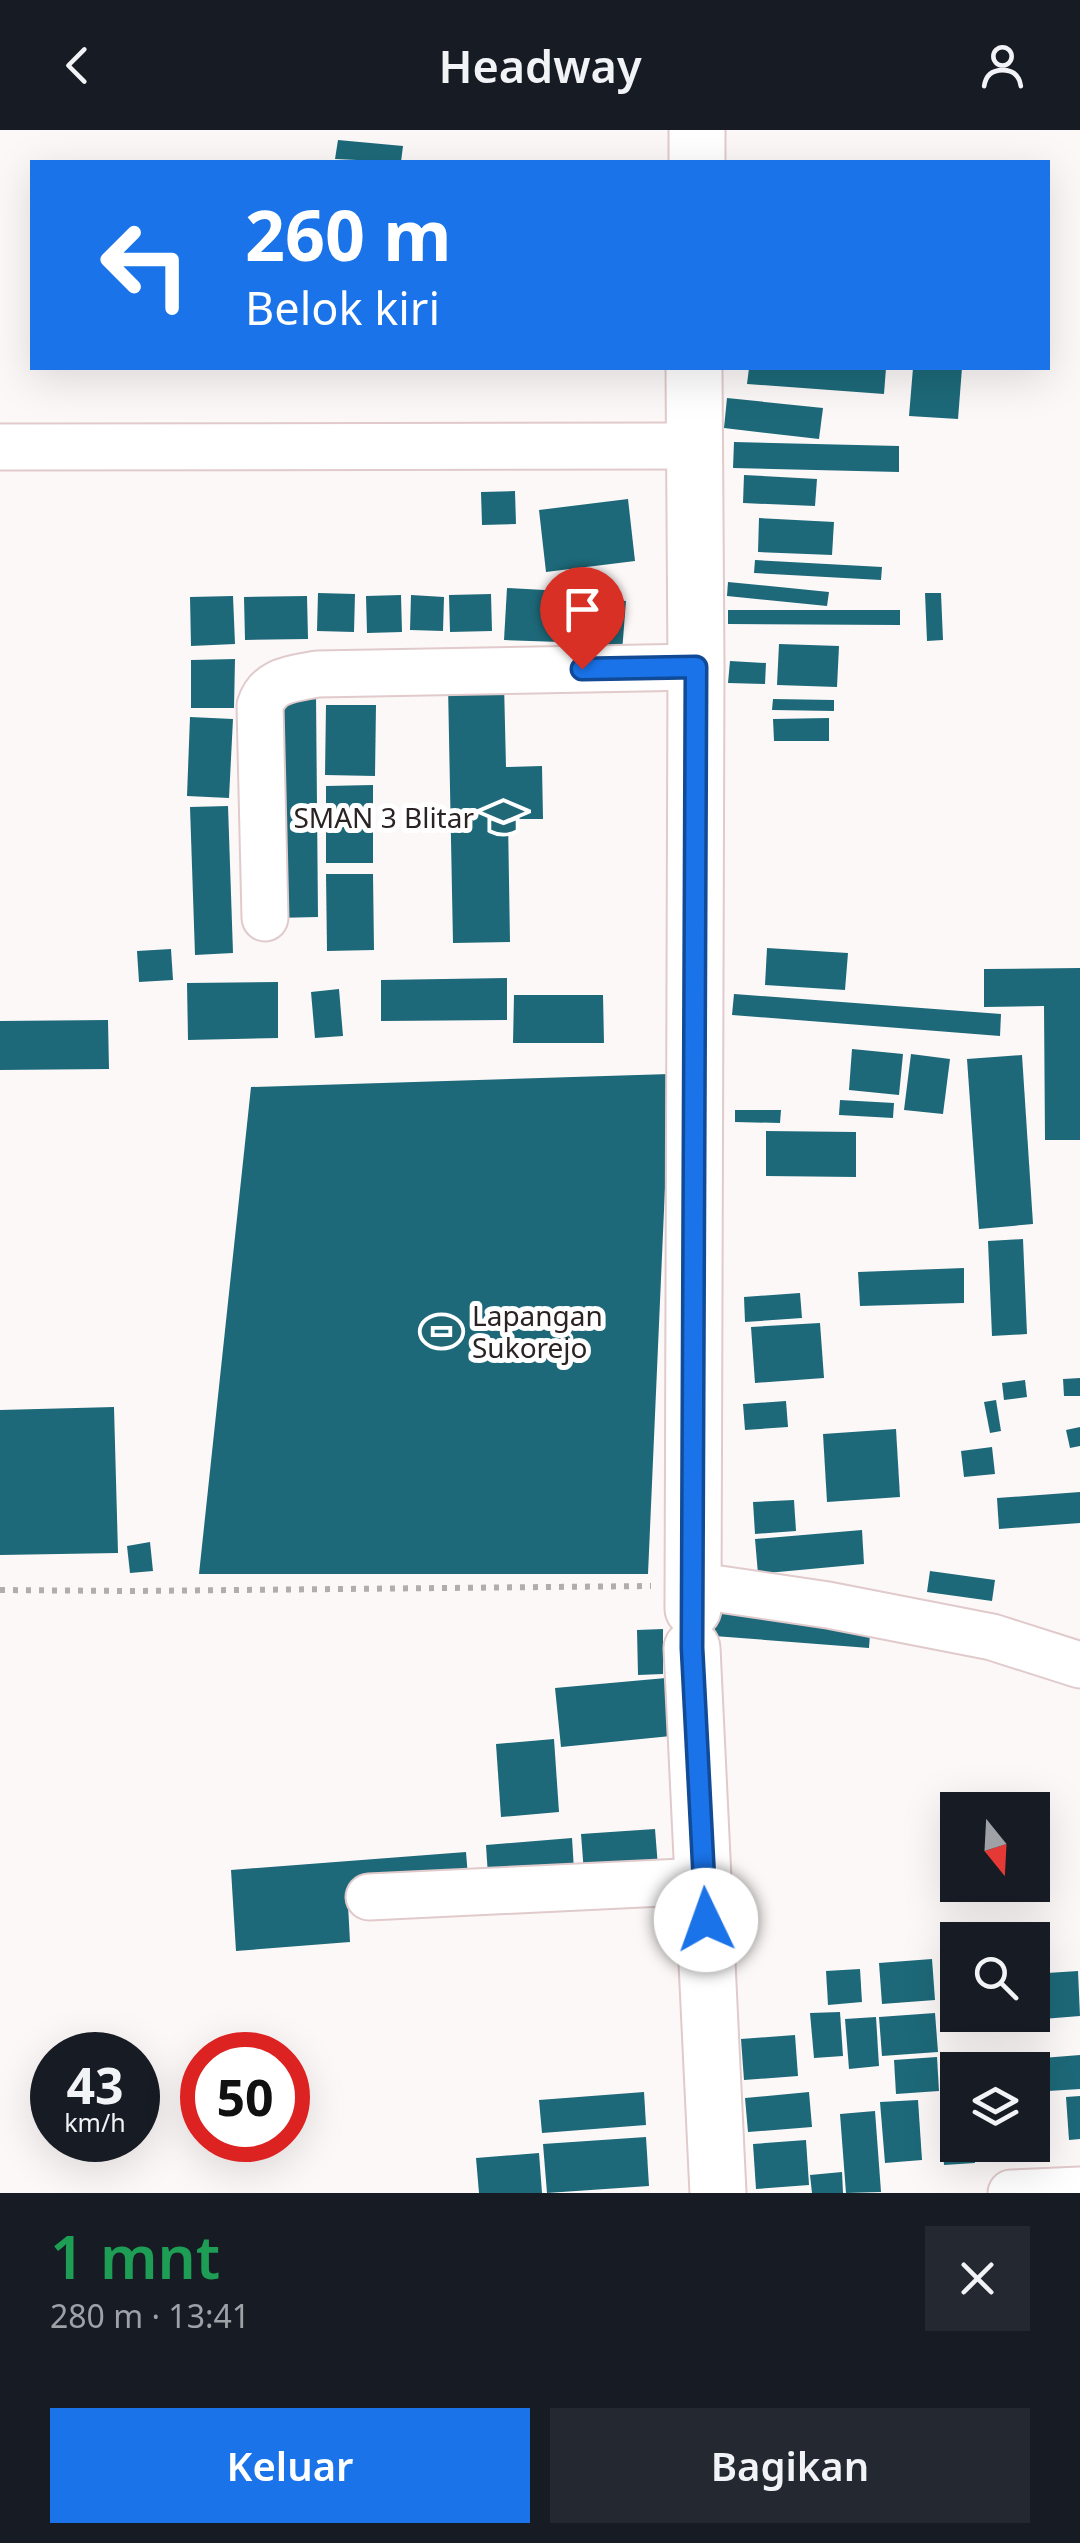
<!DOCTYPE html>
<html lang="id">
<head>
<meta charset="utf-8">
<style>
	body { margin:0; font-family:"Noto Sans",sans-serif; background:#242831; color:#f1f3f6; height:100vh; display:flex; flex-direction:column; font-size:38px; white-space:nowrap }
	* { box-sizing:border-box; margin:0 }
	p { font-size:32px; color:#9ea1a6 }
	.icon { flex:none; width:55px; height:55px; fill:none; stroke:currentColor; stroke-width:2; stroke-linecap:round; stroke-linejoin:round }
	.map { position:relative; height:2063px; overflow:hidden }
	.details { display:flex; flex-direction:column; background:#171b24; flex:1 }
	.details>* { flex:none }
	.hud { position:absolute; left:30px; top:30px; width:1020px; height:210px; border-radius:0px; box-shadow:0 10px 40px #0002; background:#1a73e8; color:#fff; overflow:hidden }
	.needle { width:65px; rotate:162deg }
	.buttons { position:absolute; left:940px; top:1662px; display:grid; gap:20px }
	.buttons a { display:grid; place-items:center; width:110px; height:110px; border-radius:0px; background:#171b24; box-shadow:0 10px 40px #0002; font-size:50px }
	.speed { position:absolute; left:30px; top:1902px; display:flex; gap:20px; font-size:50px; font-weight:700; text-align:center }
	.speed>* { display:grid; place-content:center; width:130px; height:130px; border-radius:50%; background:#171b24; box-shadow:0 10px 40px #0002; line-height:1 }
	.speed small { font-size:25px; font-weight:400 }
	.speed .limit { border:15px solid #d22; background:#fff; color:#111 }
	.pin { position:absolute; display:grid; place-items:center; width:85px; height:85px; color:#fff; margin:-102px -42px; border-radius:50% 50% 50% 0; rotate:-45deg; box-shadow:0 0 10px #0007 }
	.pin .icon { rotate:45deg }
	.me { position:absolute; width:110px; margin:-55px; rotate:357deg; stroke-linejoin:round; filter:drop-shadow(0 0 8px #0008) }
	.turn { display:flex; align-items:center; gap:35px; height:210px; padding:0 50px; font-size:45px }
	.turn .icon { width:130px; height:130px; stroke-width:2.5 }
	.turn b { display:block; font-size:70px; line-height:85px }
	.round { display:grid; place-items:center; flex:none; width:105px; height:105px; border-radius:0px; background:#242831 }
	.headline { display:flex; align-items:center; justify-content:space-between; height:170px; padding:0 50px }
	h1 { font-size:60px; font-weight:600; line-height:75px; color:#1e9e55 }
	.action { display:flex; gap:20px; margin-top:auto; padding:20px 50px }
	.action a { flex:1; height:115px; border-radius:0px; background:#1a73e8; color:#fff; font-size:40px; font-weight:600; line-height:115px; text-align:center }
	.action a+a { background:#242831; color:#f1f3f6 }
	header { display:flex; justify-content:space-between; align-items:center; height:130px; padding:0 50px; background:#171b24; font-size:45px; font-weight:600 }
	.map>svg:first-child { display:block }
	.building { fill:#1d6979 }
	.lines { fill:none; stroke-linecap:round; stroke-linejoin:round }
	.minor-casing { stroke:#e1cacb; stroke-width:49 }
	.major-casing { stroke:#e1cacb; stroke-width:59 }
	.path { stroke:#b2acac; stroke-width:6; stroke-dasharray:5 8; stroke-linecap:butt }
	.minor { stroke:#fff; stroke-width:45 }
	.major { stroke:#fff; stroke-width:55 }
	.route-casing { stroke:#114b97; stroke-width:25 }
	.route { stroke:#1a73e8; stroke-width:18 }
	.labels { text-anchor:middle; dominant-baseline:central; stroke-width:10; stroke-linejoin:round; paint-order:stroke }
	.poi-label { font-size:28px; fill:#2b2223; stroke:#fff; text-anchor:end }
</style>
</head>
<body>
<header><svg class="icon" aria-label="back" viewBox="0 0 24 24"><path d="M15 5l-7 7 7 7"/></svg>Headway<svg class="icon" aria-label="person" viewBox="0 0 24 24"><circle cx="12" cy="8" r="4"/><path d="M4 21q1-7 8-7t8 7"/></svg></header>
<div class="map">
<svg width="1080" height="2063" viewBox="0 0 1080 2063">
	<rect width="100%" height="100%" fill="#fdf8f8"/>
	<g class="building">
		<polygon points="338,10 403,16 401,32 335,29"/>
		<polygon points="749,238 886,238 884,264 747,254"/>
		<polygon points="913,238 962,238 958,289 909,286"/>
		<polygon points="727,268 823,278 819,309 724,298"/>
		<polygon points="734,312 899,316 899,342 733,338"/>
		<polygon points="744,345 817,349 815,376 743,373"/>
		<polygon points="515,361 516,394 482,395 481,362"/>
		<polygon points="628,369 635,431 546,442 539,380"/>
		<polygon points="759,388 834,392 832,425 758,422"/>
		<polygon points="755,430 882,437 881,450 754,443"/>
		<polygon points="728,452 829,462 827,476 727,466"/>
		<polygon points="507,458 563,461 560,512 504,510"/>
		<polygon points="318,463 355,464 354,502 317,501"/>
		<polygon points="925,463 941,463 943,510 927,511"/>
		<polygon points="491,464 492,501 450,502 449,465"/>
		<polygon points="401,465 402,502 367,503 366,466"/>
		<polygon points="411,465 444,467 443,501 410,500"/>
		<polygon points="233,466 235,514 191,516 190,467"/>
		<polygon points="307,466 308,509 245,510 244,467"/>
		<polygon points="574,467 626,471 622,522 570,518"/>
		<polygon points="728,480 900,480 900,495 728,494"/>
		<polygon points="779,514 839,516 837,557 777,555"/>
		<polygon points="235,529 234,578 191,578 191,530"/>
		<polygon points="730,531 766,533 765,554 728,553"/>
		<polygon points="504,553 506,637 542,636 543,689 508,689 510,812 453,813 448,555"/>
		<polygon points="272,565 316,565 318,787 274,788"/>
		<polygon points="773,569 834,570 834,581 772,580"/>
		<polygon points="326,575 376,575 375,646 325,645"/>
		<polygon points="190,587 233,589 229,668 187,666"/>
		<polygon points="829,588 829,611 774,611 773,589"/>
		<polygon points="373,655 373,733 326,733 326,656"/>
		<polygon points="228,676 233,823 195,825 190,677"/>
		<polygon points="326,744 373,744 374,820 327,821"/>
		<polygon points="767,818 848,823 845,860 765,855"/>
		<polygon points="171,819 173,850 139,852 137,821"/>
		<polygon points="1080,838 1080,1010 1045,1010 1044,876 984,877 984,839"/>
		<polygon points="507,848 507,890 381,891 381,850"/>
		<polygon points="278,852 278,908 188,910 187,853"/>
		<polygon points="339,859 343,906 315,908 311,862"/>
		<polygon points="734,864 1001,884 1000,906 732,885"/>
		<polygon points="514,865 603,865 604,913 513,913"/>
		<polygon points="108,890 109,939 0,940 0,891"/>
		<polygon points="852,919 903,924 899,965 849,960"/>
		<polygon points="911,924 950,929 943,984 904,980"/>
		<polygon points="1022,925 1033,1094 979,1099 967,929"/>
		<polygon points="670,944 648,1444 199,1444 251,957"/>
		<polygon points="840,970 894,973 893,988 839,985"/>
		<polygon points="735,980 781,980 780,993 735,992"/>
		<polygon points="766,1001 856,1002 856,1047 766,1046"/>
		<polygon points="1023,1109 1027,1204 992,1206 988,1111"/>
		<polygon points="964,1138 964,1173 860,1176 858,1142"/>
		<polygon points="800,1163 802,1188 745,1192 744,1167"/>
		<polygon points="820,1193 824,1248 755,1253 751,1197"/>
		<polygon points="1080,1248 1080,1266 1064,1266 1063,1249"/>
		<polygon points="1025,1250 1027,1267 1004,1270 1002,1253"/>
		<polygon points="996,1270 1001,1301 990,1303 984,1272"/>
		<polygon points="786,1271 788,1297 745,1300 743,1274"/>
		<polygon points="114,1277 118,1423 0,1425 0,1280"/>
		<polygon points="1080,1297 1080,1316 1070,1318 1066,1300"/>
		<polygon points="896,1299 900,1367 827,1372 823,1304"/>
		<polygon points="992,1317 995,1344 964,1347 961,1321"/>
		<polygon points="1080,1362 1080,1393 999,1399 997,1368"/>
		<polygon points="794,1370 796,1401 755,1404 753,1372"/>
		<polygon points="862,1400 864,1434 758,1444 755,1409"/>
		<polygon points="150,1412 153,1441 130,1443 127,1416"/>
		<polygon points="930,1441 995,1450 992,1471 927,1462"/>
		<polygon points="716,1478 871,1490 869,1518 714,1506"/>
		<polygon points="663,1499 663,1544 638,1545 637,1500"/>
		<polygon points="666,1548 671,1606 561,1617 555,1558"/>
		<polygon points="554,1609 559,1682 501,1687 496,1614"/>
		<polygon points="655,1699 658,1737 584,1743 581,1704"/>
		<polygon points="572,1708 574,1740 488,1746 486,1715"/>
		<polygon points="466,1722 468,1747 347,1756 350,1812 236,1821 231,1740"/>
		<polygon points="932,1829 935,1870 882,1874 879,1833"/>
		<polygon points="860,1839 862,1872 828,1875 826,1841"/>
		<polygon points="1078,1841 1080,1886 1018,1891 1018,1885 1032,1885 1032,1844"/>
		<polygon points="840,1882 843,1926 814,1928 810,1883"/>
		<polygon points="935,1883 938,1922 882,1926 879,1887"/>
		<polygon points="876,1887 879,1936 849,1939 845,1889"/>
		<polygon points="795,1905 798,1946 744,1950 741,1909"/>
		<polygon points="1080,1925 1080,1959 1032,1962 1032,1940 1030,1940 1030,1929"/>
		<polygon points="937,1927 939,1961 896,1964 894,1930"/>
		<polygon points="644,1962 646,1995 542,2003 539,1970"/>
		<polygon points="809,1962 812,1997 748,2002 745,1968"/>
		<polygon points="1080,1966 1080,2009 1069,2010 1066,1967"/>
		<polygon points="918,1970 922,2030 885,2033 880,1972"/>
		<polygon points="875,1981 881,2062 846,2063 840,1984"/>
		<polygon points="958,1981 958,2015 974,2015 975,2033 944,2035 940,1982"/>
		<polygon points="646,2007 649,2056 547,2063 543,2014"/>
		<polygon points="806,2010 809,2055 756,2059 753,2014"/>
		<polygon points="539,2023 542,2063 479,2063 476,2028"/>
		<polygon points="842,2042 843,2063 812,2063 810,2045"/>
	</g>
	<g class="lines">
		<defs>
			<g id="minor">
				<polyline points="0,317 693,316"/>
				<path d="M265 788 260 576C268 549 293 549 317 544L696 537"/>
				<polyline points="692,1455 828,1475 992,1507 1080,1535"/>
				<polyline points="369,1767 704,1751"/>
				<polyline points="1011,2063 1080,2060"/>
			</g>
			<g id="major">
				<polyline points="697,32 697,0"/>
				<polyline points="693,1479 696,537 694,238"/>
				<polyline points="692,1518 718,2063"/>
			</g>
		</defs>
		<use href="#minor" class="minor-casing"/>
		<use href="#major" class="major-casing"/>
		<polyline class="path" points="0,1460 131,1461 651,1456"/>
		<use href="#minor" class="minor"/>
		<use href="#major" class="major"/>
	</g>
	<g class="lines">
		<defs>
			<polyline id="route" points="582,539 696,537 692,1518 706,1790"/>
		</defs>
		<use href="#route" class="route-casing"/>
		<use href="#route" class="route"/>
	</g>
	<defs>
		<symbol id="school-bare" viewBox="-9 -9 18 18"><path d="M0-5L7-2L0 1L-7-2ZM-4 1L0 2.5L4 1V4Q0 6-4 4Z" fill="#216877" stroke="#fff" stroke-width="2.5" paint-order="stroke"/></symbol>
		<symbol id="stadium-bare" viewBox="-9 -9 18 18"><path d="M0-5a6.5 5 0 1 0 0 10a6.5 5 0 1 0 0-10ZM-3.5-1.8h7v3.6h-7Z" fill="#216877" stroke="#fff" stroke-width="2.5" paint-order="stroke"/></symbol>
	</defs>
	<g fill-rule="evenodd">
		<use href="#school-bare" x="476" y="660" width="55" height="55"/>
		<use href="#stadium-bare" x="414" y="1174" width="55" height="55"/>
	</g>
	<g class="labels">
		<g class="poi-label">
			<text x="474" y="687">SMAN 3 Blitar</text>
			<text x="472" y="1185" text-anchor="start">Lapangan<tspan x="472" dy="32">Sukorejo</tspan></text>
		</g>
	</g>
</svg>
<div class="buttons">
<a><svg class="needle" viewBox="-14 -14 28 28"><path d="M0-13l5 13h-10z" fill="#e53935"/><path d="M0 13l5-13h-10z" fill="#9ea1a6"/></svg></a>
<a><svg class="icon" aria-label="search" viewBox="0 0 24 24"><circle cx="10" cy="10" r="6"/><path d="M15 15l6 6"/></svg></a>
<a><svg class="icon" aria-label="layers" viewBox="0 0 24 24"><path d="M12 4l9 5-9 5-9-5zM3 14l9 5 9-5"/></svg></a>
</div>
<div class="speed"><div>43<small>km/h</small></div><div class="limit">50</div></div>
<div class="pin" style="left:582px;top:539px;background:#d93025"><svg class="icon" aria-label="arrive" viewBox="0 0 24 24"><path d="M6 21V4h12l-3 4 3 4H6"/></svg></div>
<svg class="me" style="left:706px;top:1790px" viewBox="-20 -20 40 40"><circle r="19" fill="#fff"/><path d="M0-13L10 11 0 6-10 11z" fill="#1a73e8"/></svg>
<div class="hud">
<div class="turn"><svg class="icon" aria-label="left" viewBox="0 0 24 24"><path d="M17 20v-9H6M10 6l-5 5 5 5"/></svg><div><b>260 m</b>Belok kiri</div></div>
</div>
</div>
<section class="details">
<div class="headline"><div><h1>1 mnt</h1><p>280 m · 13:41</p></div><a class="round"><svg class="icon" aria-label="close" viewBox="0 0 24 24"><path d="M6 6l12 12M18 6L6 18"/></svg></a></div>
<div class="action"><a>Keluar</a><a>Bagikan</a></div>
</section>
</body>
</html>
